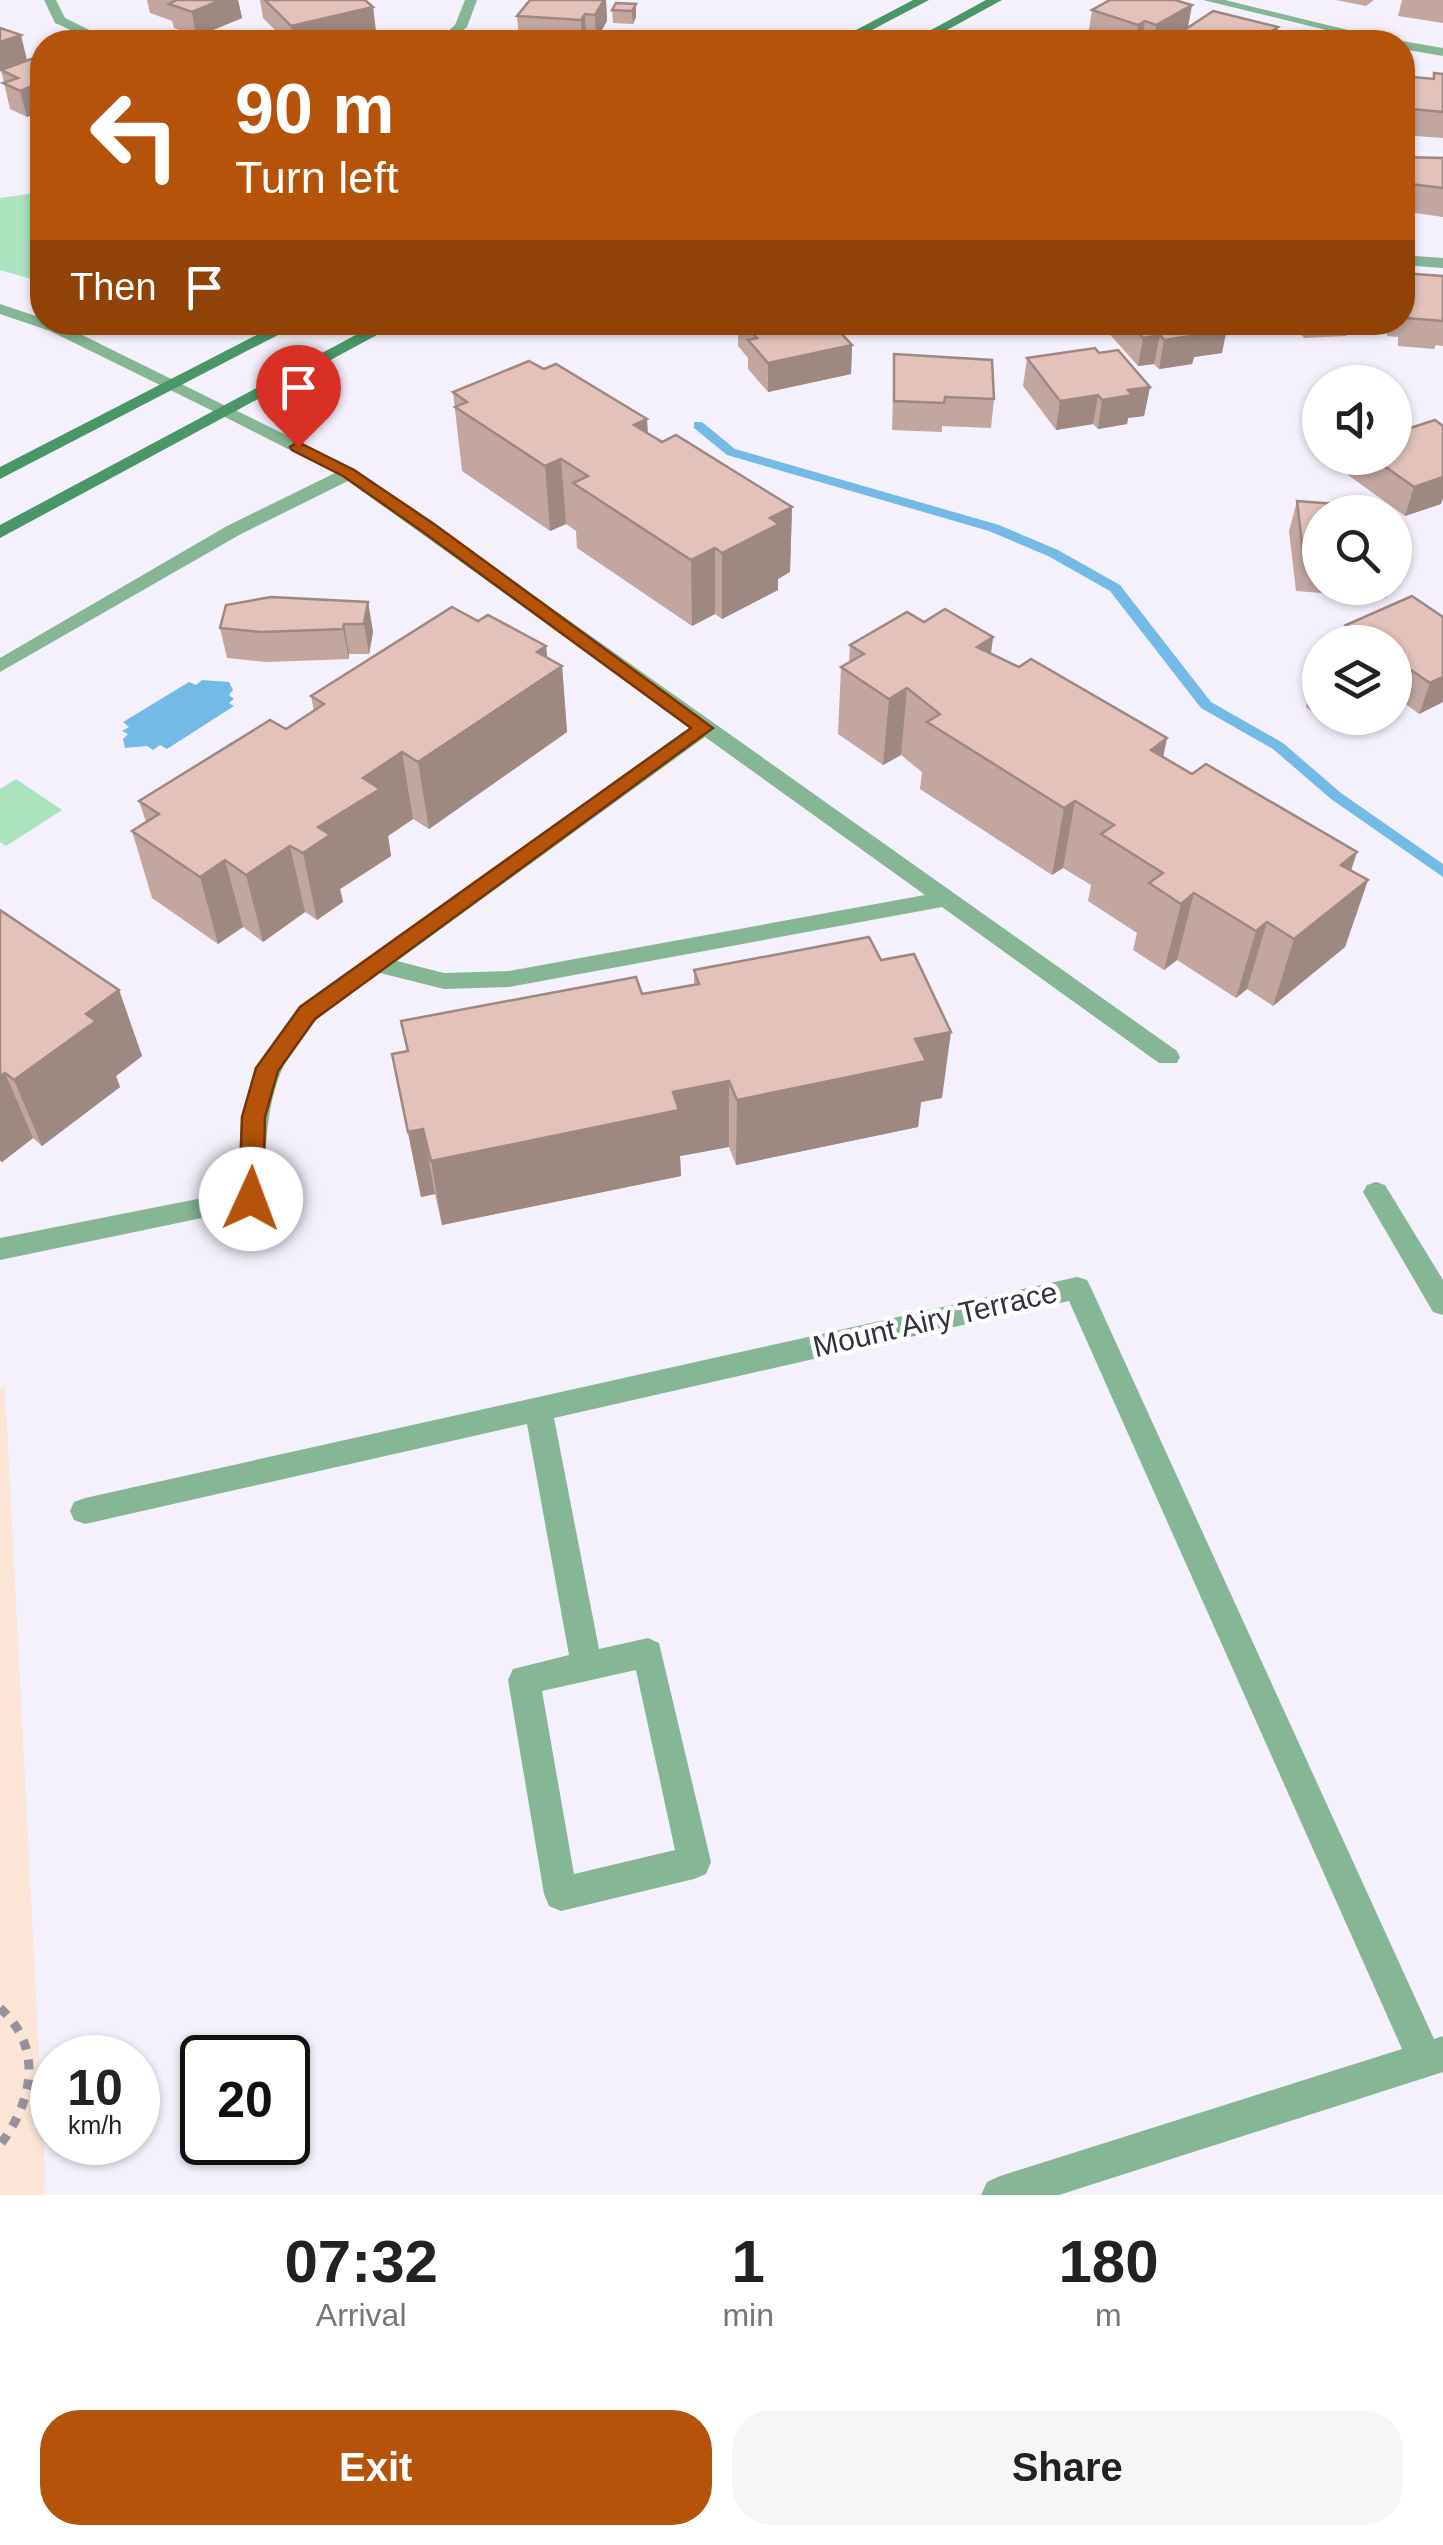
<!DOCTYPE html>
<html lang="en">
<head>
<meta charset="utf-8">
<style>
	body { margin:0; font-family:Arial,sans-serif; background:#f6f6f6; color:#222; height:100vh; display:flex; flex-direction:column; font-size:38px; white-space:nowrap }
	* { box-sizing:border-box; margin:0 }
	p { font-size:32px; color:#767676 }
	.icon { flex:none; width:55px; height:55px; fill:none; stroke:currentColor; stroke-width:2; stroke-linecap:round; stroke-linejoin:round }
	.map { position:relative; height:2195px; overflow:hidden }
	.details { display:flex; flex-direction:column; background:#fff; flex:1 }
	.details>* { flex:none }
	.hud { position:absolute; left:30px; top:30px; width:1385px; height:305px; border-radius:40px; box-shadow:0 2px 8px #0004; background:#b45309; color:#fff; overflow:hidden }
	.controls { position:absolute; left:1302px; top:365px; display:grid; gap:20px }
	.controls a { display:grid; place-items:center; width:110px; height:110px; border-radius:50%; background:#fff; box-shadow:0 2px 8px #0004; font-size:50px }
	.speed { position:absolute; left:30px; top:2035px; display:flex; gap:20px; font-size:50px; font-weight:700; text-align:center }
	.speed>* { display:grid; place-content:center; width:130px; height:130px; border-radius:50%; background:#fff; box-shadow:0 2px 8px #0004; line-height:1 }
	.speed small { font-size:25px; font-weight:400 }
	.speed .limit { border:5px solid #111; border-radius:15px; background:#fff; color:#111 }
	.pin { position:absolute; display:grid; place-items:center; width:85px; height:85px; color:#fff; margin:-102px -42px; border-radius:50% 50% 50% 0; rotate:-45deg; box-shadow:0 0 10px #0007 }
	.pin .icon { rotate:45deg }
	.me { position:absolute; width:110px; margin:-55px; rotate:2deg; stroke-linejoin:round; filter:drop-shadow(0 0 8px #0008) }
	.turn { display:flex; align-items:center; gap:35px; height:210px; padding:0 40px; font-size:45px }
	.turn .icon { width:130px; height:130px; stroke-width:2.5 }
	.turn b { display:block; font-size:70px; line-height:85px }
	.then { display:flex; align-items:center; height:95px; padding:0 40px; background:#0003; gap:20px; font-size:38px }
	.eta { display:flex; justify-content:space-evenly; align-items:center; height:170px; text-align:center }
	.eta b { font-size:60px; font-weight:700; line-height:70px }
	.button { display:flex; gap:20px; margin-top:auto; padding:20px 40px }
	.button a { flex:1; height:115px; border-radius:40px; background:#b45309; color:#fff; font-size:40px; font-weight:700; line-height:115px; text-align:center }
	.button a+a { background:#f6f6f6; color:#222 }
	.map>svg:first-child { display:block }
	.commercial { fill:#fae5d6 }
	.green { fill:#aae3be }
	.water { fill:#74bae6 }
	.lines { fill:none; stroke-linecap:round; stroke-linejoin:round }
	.stream { fill:#74bae6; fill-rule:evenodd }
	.path { stroke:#96929d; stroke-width:9; stroke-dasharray:10 10; stroke-linecap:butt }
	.lane { fill:#85b695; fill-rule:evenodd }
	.street { fill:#85b695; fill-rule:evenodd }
	.secondary { fill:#499768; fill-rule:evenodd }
	.wall { fill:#c2a7a0 }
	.shaded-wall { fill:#9e8882 }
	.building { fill:#e2c2ba; stroke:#9e8882; stroke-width:2.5 }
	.route { fill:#b45309; stroke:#753606; stroke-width:2.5 }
	.labels { text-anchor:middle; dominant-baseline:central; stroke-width:9; stroke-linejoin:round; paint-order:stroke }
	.street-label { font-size:30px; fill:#35313c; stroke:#fff }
</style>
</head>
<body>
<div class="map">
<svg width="1443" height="2195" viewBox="0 0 1443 2195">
	<rect width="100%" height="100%" fill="#f5f1fc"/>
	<polygon class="commercial" points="5,1387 45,2171 44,2195 0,2195 0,1388"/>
	<g class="green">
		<polygon points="42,192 42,282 0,270 0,198"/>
		<polygon points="16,779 62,810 6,846 0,842 0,789"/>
	</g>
	<polygon class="water" points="202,680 229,682 233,690 229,695 234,699 229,703 234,706 167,749 160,745 153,750 147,746 125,748 123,739 128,734 122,731 129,727 123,722 189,682 196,685"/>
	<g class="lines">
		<polygon class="stream" points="694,422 702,422 735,449 999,525 1058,550 1120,585 1211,702 1283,743 1341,793 1443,864 1443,877 1331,799 1273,749 1201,708 1110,591 1048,556 989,531 727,455 694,428"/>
		<path class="path" d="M0 2008C44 2048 33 2101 0 2145"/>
		<path class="lane" d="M227 406 355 469 1177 1051 1180 1057 1177 1063H1159L942 907 509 987 444 989 380 973C360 988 335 1001 317 1019 265 1069 266 1132 264 1199L260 1206 0 1260V1238L238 1191 241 1117 255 1068 300 1007 691 727 348 481 241 534 0 672V658L227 526 335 473 221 415 218 411ZM705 737 925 895 509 971 444 973 397 961Z"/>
		<g class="street">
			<polygon points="44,0 56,0 65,18 114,42 98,42 55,23"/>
			<polygon points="465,0 477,0 467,27 449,42 436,42 455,25"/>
			<polygon points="1203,0 1225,0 1397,42 1375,42"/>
			<polygon points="1402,41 1443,48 1443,56 1402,49 1402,42 1397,42"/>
			<polygon points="1402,255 1443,258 1443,268 1402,265"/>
			<polygon points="0,304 42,318 42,322 62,325 236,411 221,415 50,331 0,314"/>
			<polygon points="1376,1182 1385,1185 1443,1280 1443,1315 1433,1312 1363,1192 1367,1185"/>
			<path d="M1077 1277 1087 1280 1091 1288 1434 2039 1443 2036V2072L1059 2195H981L987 2182 1000 2176 1402 2049 1069 1301 554 1418 599 1649 648 1638 659 1643 711 1862 706 1874 694 1879 561 1911 549 1906 544 1894 508 1680 513 1669 569 1655 527 1424 85 1524 74 1520 70 1511 74 1502 85 1498ZM636 1670 675 1850 574 1874 542 1691Z"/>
		</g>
		<g class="secondary">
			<polygon points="913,0 929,0 849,42 833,42"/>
			<polygon points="986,0 1002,0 925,42 909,42"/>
			<polygon points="282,322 303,322 0,479 0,467"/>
			<polygon points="380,322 401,322 0,538 0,525"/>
		</g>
	</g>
	<g class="wall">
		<polygon points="147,0 238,0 242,18 196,37 174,28 172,21 150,13"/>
		<polygon points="260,0 365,0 373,7 376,32 331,42 287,42 263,18"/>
		<polygon points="530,0 606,0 607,21 596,40 586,39 584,42 525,41 519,39 517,16"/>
		<polygon points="1336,0 1374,0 1366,6"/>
		<polygon points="1402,0 1443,0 1443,23 1398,16"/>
		<polygon points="636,4 636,17 633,24 613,23 612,10"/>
		<polygon points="1192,5 1188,28 1278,27 1275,42 1174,42 1174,37 1165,42 1111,42 1088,35 1092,10"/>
		<polygon points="42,55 42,114 39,112 27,117 10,109 1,70"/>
		<polygon points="1434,73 1443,74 1443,138 1402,135 1402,76 1432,79"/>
		<polygon points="1443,158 1443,217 1402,211 1402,183"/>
		<polygon points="1402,273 1443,276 1443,346 1436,345 1434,349 1398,346 1398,337 1387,336 1385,322 1402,322"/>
		<polygon points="738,322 825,322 852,345 851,374 768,392 748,369 748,358 738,346"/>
		<polygon points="1106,322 1226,322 1222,353 1194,357 1192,364 1159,369 1154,364 1138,366 1105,329"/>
		<polygon points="1246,322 1349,322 1346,336 1304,338 1300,333 1254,335"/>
		<polygon points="1099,353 1150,387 1144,416 1128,418 1127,424 1098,429 1093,424 1056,430 1023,386 1027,358"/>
		<polygon points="894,354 994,399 991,428 942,426 942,432 892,430"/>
		<polygon points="544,369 647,419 648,433 792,507 790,572 778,579 778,590 722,619 715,614 692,626 577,548 576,531 566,524 550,531 462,471 453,392"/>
		<polygon points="1443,426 1443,498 1441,504 1405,516 1348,475 1352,458 1395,458"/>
		<polygon points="1297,501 1320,512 1320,588 1390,588 1386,598 1296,591 1289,531"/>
		<polygon points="368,602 373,632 369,654 349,654 349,659 267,662 227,658 220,628"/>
		<polygon points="1443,617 1443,702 1419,714 1395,696 1395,642 1341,642 1346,625"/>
		<polygon points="478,621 546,646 547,658 562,666 567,732 429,829 413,819 388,836 391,856 340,889 343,902 317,920 305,912 263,942 243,927 218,944 152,898 132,831 146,822 139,801 286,729 314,711 311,696"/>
		<polygon points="924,622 993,637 991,654 1167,738 1163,757 1192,774 1357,852 1351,871 1368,880 1345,947 1273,1006 1247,989 1236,998 1177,960 1164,970 1133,950 1137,933 1088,901 1091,885 1063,868 1052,875 920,789 922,772 901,755 883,765 838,734 841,667 849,663 850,645"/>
		<polygon points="1320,687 1320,717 1306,707 1310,691"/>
		<polygon points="0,910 119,990 142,1056 116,1076 120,1087 42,1146 33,1138 2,1162 0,1161"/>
		<polygon points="694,970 942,1098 921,1102 918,1127 736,1165 729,1147 680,1156 681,1176 442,1225 435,1194 421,1197 392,1054 407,1051 401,1021 642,994 694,984"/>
	</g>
	<g class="shaded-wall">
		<polygon points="221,0 238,0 242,18 196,37 192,12"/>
		<polygon points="604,0 606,0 607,21 596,40 595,15"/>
		<polygon points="636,4 636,17 633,24 632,11"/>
		<polygon points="1192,5 1187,30 1165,42 1154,42 1156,25"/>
		<polygon points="373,7 376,32 331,42 294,42 291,26"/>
		<polygon points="585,14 586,39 582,42 581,20"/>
		<polygon points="1145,21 1141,42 1136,42 1138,25"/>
		<polygon points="1278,27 1275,42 1256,42"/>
		<polygon points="21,35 27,60 0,70 0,42"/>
		<polygon points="32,86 39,112 27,117 20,91"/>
		<polygon points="1228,324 1222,353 1194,357 1192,364 1159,369 1164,340 1193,330"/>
		<polygon points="1160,335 1154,364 1138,366 1143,338"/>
		<polygon points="852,345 851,374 768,392 768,363"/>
		<polygon points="1150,387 1144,416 1128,418 1127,424 1098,429 1102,400 1128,390"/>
		<polygon points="1098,395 1093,424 1056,430 1060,401"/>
		<polygon points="647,419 649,484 634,425"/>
		<polygon points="561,459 566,524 550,531 545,466"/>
		<polygon points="1443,470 1443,498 1441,504 1405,516 1414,487"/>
		<polygon points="792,507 790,572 778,579 778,590 722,619 722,553 770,518"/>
		<polygon points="715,548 715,614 692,626 691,560"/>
		<polygon points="368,602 373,632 369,654 364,624"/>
		<polygon points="344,624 349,654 349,659 343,629"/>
		<polygon points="993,637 984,703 977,647"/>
		<polygon points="546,646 549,675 562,666 567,732 429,829 418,762 537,652"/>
		<polygon points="1443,677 1443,702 1419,714 1430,683"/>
		<polygon points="907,688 901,755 883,765 889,699"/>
		<polygon points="1167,738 1153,805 1151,750"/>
		<polygon points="402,752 413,819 388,836 391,856 340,889 343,902 317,920 303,853 318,827 363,778"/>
		<polygon points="1075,801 1063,868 1052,875 1064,808"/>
		<polygon points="290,846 305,912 263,942 246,875"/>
		<polygon points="1357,852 1340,903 1368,880 1345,947 1273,1006 1294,939 1341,865"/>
		<polygon points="225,860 243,927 218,944 200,877"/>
		<polygon points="1194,893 1177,960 1164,970 1181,904"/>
		<polygon points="1267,922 1247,989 1236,998 1256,931"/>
		<polygon points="119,990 142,1056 116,1076 120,1087 42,1146 14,1080 86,1014"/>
		<polygon points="951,1032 942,1098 921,1102 918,1127 736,1165 737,1100 915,1039"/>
		<polygon points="5,1073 33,1138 2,1162 0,1159 0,1076"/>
		<polygon points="729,1081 729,1147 680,1156 681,1176 442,1225 431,1161 673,1092"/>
		<polygon points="423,1129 435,1194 421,1197 408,1132"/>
	</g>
	<g class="building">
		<polygon points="177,0 221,0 192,12 169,4"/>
		<polygon points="265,0 365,0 373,7 291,26"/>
		<polygon points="530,0 604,0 595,15 585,14 581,20 517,16"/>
		<polygon points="1110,0 1175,0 1192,5 1156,25 1145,21 1138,25 1092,10"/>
		<polygon points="616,3 636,4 632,11 612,10"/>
		<polygon points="1213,11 1278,27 1256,42 1224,42 1216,41 1214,42 1197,42 1174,37"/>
		<polygon points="0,28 21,35 0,42"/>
		<polygon points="498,33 530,42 477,42"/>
		<polygon points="42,55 42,91 32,86 20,91 3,83 18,78 1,70"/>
		<polygon points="1434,73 1443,74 1443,112 1402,108 1402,76 1434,79"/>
		<polygon points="1402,157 1443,158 1443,188 1402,183"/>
		<polygon points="1402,273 1443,276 1443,321 1406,318 1406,309 1402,308"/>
		<polygon points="742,322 825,322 831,328 835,327 852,345 768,363 748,340 757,338"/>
		<polygon points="1129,322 1226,322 1228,324 1193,330 1198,335 1164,340 1160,335 1143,338"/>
		<polygon points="1095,348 1099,353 1118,350 1150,387 1128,390 1132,395 1102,400 1098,395 1060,401 1027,358"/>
		<polygon points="894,354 992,360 994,399 945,397 944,403 894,401"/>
		<polygon points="529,361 544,369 556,364 647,419 634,425 662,442 676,435 792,507 770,518 779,524 722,553 715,548 691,560 573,483 588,476 561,459 545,466 455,407 467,402 453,392"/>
		<polygon points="1435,420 1443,426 1443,477 1414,487 1373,458 1395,458 1395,433"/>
		<polygon points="1297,501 1387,508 1388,512 1320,512 1320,563 1304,561"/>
		<polygon points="1412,596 1443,617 1443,677 1430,683 1395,659 1395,642 1371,642 1346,625"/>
		<polygon points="271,597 368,602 364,624 344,624 343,629 261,632 220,628 226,605"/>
		<polygon points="452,607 478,621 488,615 546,646 537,652 562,666 418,762 402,752 363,778 380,789 318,827 330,835 303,853 290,846 246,875 225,860 200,877 132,831 159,814 139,801 270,720 286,729 324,704 311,696"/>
		<polygon points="945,609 993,637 977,647 1019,667 1031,659 1167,738 1151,750 1192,774 1206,764 1357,852 1341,865 1368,880 1294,939 1267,922 1256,931 1194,893 1181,904 1149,883 1163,873 1101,834 1114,825 1075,801 1064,808 927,722 940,714 907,688 889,699 841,667 864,654 850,645 907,612 924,622"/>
		<polygon points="1320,687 1320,699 1310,691"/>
		<polygon points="0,910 119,990 86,1014 96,1021 14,1080 5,1073 0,1076"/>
		<polygon points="869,937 881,960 914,954 951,1032 915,1039 926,1061 737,1100 729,1081 673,1092 679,1110 431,1161 423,1129 408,1132 392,1054 408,1051 401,1021 636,977 642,994 699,984 694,970"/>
	</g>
	<polygon class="route" points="298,442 354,470 434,524 713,728 315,1019 278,1071 265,1117 263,1199 260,1205 243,1205 239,1199 242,1117 256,1068 300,1007 691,728 423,532 343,476 292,450 290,447"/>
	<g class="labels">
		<g class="street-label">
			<text transform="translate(935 1319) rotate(-13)">Mount Airy Terrace</text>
		</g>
	</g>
</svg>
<div class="controls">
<a><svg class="icon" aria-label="sound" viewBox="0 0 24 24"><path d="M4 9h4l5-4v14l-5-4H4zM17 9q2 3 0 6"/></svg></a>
<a><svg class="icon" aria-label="search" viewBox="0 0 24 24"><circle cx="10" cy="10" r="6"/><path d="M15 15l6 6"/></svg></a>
<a><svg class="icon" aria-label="layers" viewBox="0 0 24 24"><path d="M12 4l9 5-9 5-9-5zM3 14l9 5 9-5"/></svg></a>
</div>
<div class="speed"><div>10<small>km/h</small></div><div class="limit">20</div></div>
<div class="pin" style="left:298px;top:447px;background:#d93025"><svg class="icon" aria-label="arrive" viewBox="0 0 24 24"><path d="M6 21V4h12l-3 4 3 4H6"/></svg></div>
<svg class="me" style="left:251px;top:1199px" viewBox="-20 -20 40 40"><circle r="19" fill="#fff"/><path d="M0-13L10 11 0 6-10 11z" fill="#b45309"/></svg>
<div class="hud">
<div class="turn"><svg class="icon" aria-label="left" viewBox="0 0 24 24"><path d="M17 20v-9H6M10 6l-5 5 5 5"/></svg><div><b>90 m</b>Turn left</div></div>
<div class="then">Then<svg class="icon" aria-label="arrive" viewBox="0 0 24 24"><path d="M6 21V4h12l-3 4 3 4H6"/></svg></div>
</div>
</div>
<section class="details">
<div class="eta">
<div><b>07:32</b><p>Arrival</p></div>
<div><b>1</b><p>min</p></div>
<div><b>180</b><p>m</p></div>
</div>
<div class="button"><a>Exit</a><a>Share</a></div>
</section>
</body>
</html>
